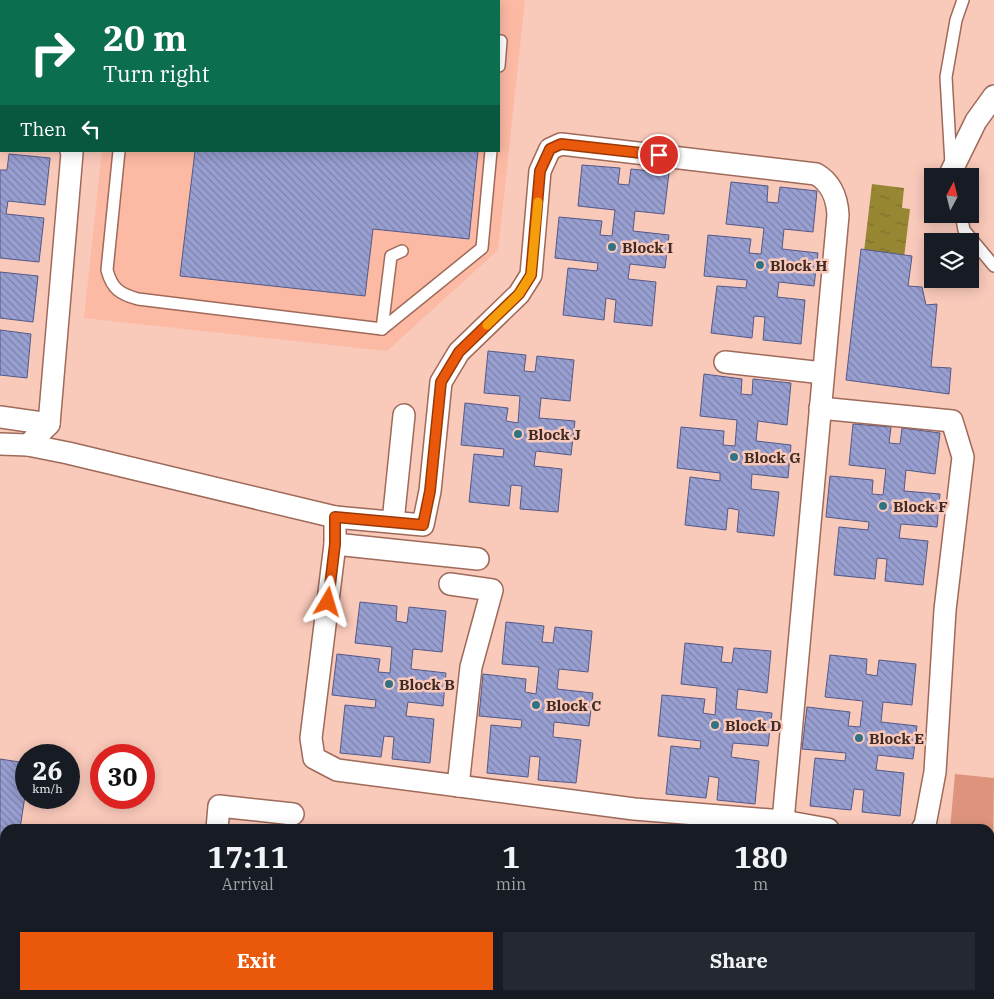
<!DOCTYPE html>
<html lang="en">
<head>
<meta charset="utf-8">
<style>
	body { margin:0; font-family:"IBM Plex Serif",serif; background:#242831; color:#f1f3f6; height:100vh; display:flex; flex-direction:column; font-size:19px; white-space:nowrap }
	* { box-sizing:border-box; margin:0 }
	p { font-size:16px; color:#9ea1a6 }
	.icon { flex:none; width:28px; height:28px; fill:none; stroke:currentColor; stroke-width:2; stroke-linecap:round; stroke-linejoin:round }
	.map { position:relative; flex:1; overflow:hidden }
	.panel { position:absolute; left:0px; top:824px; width:995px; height:176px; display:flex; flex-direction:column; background:#171b24; border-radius:15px 15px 0 0; box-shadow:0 2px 12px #0003 }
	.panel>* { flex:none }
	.hud { position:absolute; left:0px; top:0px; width:500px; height:152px; box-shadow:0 2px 12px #0003; background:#0b6e4f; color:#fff; overflow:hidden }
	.needle { width:32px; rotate:7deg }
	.buttons { position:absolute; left:924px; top:168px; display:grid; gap:10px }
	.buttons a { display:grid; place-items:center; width:55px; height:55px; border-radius:0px; background:#171b24; box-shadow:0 2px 12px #0003; font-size:25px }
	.speed { position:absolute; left:15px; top:744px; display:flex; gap:10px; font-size:25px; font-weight:700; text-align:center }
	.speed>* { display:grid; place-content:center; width:65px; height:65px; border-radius:50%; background:#171b24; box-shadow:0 2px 12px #0003; line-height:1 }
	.speed small { font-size:12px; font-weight:400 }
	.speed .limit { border:8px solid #d22; background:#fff; color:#111 }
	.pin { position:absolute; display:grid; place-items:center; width:42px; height:42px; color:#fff; margin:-21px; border:2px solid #fff; border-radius:50%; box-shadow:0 1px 5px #0007 }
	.me { position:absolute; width:55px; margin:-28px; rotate:7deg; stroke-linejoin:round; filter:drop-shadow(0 0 4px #0008) }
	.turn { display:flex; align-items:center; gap:18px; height:105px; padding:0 20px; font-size:22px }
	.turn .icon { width:65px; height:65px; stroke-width:2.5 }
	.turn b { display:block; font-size:35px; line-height:42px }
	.then { display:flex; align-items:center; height:48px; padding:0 20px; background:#0003; gap:10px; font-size:19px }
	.eta { display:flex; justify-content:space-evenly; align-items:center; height:85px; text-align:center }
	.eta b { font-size:30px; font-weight:800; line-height:35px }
	.button { display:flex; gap:10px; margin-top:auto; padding:10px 20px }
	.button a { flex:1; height:58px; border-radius:0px; background:#ea580c; color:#fff; font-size:20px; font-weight:800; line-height:58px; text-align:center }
	.button a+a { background:#242831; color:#f1f3f6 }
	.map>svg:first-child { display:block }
	.built { fill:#fcb9a3 }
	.pitch { fill:#de947c }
	.water { fill:url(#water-ripples) }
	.building { fill:url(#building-back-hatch); stroke:#545987 }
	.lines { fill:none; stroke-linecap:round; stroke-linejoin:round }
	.service-casing { stroke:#9f6a59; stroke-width:14 }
	.minor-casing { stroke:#9f6a59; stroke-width:24 }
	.service { stroke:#fff; stroke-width:11 }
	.minor { stroke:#fff; stroke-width:21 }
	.route-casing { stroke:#983908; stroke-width:12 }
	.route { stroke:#ea580c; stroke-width:9 }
	.slow { stroke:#f59e0b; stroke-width:9 }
	.poi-dot { fill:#317385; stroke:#f9c9ba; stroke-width:2 }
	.labels { text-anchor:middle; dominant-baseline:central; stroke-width:5; stroke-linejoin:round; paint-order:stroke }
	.poi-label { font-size:15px; font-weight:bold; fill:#412a23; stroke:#f9c9ba; text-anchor:start }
</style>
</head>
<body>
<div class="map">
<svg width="994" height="999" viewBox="0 0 994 999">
	<defs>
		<pattern id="water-ripples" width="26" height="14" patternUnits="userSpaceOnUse" patternTransform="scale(1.25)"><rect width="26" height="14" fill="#978733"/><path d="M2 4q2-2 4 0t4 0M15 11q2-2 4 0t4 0" fill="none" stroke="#7d6f2b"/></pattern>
		<pattern id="building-back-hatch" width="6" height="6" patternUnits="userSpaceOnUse" patternTransform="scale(1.25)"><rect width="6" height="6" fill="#989fd1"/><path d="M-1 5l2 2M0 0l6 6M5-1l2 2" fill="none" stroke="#7e82a9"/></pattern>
	</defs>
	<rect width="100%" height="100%" fill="#f9c9ba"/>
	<polygon class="built" points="325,0 525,0 498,250 387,351 84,318 102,151 499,151 499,1"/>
	<polygon class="pitch" points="955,774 994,778 993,851 990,851 990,829 950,829"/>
	<polygon class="water" points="872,184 904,188 902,208 910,209 901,282 861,277"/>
	<g class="building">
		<polygon points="110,0 271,0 110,1"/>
		<polygon points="195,151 478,151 469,239 373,229 365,296 180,276"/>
		<polygon points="9,154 50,158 45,205 8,201 6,214 44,218 39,262 0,258 0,170 7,170"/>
		<polygon points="582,165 620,168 618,184 629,185 631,169 669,173 664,214 635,211 633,231 669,235 665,268 630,264 628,279 656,282 652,326 614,322 616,300 606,298 604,320 563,315 568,268 597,271 598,263 555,258 559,217 602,221 600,235 612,236 615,210 578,206"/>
		<polygon points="731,182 768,186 767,202 778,203 780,187 817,191 813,232 784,229 782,249 818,253 814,286 779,282 777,297 805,300 801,344 763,340 765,317 754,316 752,338 711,333 717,286 746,288 747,280 704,276 708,235 751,239 749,253 761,254 764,228 726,224"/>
		<polygon points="861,249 912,256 908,286 922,287 926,305 937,304 931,367 951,368 949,394 846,380"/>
		<polygon points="0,272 38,276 33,322 0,318"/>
		<polygon points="0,330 31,334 27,378 0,375"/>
		<polygon points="488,351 526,355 524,371 535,372 537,356 574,360 570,401 541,398 539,418 575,421 571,455 536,451 534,466 562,469 558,512 520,509 522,486 511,485 509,506 469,502 474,454 503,457 504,449 461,445 465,403 508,408 506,421 518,423 520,396 484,393"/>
		<polygon points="704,374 742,379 741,394 752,395 753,379 791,383 787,425 758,421 756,441 791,445 788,478 752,474 751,489 779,492 774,536 737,532 739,510 728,508 726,530 685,525 690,477 720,481 720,473 677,468 681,427 724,431 723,445 735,446 737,420 700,416"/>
		<polygon points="853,424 891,427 889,443 900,444 902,428 940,433 935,474 906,470 904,491 940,494 937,527 901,524 899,538 928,541 923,585 885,581 887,559 877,558 875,579 834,575 839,527 868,530 869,522 826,517 830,476 873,480 872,494 883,495 886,469 849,465"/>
		<polygon points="360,602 397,606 396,621 407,623 409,607 446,611 442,652 413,649 411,669 446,673 443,706 408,702 406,716 434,719 430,763 392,759 394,737 384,736 381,757 340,753 345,705 375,708 376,700 332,695 337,654 380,659 378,672 390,673 392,647 355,643"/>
		<polygon points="506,622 544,626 542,642 553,643 555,627 592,631 588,672 559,669 557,689 593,693 589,726 554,722 553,737 581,740 576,783 538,780 540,757 530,756 528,777 487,773 491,725 521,728 522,720 479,716 483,674 526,679 525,692 536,694 539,667 502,664"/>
		<polygon points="685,643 723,647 721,662 732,663 734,648 771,651 767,693 738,689 736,709 772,713 768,746 733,743 731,757 759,761 755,804 717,800 719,778 709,776 706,798 666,794 671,746 700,749 701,741 658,736 662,695 705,699 703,713 715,715 717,688 681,684"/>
		<polygon points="830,655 867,659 866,674 877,676 879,660 916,664 912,705 883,702 881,722 917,726 913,759 878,755 876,770 904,773 900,816 862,812 864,790 854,789 851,810 810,806 815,758 845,761 846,753 802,749 807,707 850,712 848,726 860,727 863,701 825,697"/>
		<polygon points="0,759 26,763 26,789 20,829 5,829 5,848 0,848"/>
		<polygon points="217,995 255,996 311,996 311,999 217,999"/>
		<polygon points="412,995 439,995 438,999 411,999"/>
		<polygon points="530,995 626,995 625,999 530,999"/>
		<polygon points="721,995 762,995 762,999 731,999 732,996"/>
	</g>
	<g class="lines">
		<defs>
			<g id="service">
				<polyline points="283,1 283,0"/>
				<polyline points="0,8 1,8"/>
				<polyline points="0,58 1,58"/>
				<polyline points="499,66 501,41"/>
				<polyline points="0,85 1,85"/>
				<path d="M119 151 107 270C112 289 120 294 138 299L382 329 482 248 491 151"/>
				<polyline points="951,164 946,77 956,20 963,0"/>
				<polyline points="961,214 964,230 994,266"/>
				<polyline points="382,329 391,256 402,251"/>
				<polyline points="990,990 994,983"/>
			</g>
			<g id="minor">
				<polyline points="0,136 1,136"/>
				<path d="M561 144 816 174C832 183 837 198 838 215L783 821 634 809 337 770 314 758 311 738 335 544V517L423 525 430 491 441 382 459 352 519 294 531 275 540 171 550 149Z"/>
				<polyline points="951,172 976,121 994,96"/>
				<polyline points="725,362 823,373"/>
				<polyline points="820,408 952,421 963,457 945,610 935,772 925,825 922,829"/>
				<polyline points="0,417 49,424 28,445 0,444"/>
				<polyline points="49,424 72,153 71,151"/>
				<polyline points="28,445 68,453 335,517"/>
				<polyline points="393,522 404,415"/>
				<polyline points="335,544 478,559"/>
				<polyline points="450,584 492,590 471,667 458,786"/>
				<polyline points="783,821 828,829"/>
				<polyline points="217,829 219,806 293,814"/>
				<polyline points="197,999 198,995"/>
				<polyline points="341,999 341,995"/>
				<polyline points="505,999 505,995"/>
				<polyline points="646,999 647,995"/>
				<polyline points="810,999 812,995"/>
			</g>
		</defs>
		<use href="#service" class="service-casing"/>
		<use href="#minor" class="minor-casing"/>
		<use href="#service" class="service"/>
		<use href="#minor" class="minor"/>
	</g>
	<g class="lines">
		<defs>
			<polyline id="route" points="328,602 335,544 335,517 423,525 430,491 441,382 459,352 519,294 531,275 540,171 550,149 561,144 659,155"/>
		</defs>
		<use href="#route" class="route-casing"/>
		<use href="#route" class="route"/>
		<polyline class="slow" points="487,325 519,294 531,275 538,202"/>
	</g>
	<g class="poi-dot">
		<circle cx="612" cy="247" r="5"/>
		<circle cx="760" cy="265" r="5"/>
		<circle cx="518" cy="434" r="5"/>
		<circle cx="734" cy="457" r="5"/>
		<circle cx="883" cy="506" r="5"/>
		<circle cx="389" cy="684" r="5"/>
		<circle cx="536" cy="705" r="5"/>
		<circle cx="715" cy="725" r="5"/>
		<circle cx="859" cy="738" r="5"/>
	</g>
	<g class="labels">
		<g class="poi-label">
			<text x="622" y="247">Block I</text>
			<text x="770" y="265">Block H</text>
			<text x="528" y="434">Block J</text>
			<text x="744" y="457">Block G</text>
			<text x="893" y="506">Block F</text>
			<text x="399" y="684">Block B</text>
			<text x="546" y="705">Block C</text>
			<text x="725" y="725">Block D</text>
			<text x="869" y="738">Block E</text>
		</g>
	</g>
</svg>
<div class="buttons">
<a><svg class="needle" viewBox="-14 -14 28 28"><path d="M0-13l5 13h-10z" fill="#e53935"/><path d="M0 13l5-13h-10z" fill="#9ea1a6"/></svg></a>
<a><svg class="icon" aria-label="layers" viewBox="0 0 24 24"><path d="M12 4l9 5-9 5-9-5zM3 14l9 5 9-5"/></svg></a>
</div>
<div class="speed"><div>26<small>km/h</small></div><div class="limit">30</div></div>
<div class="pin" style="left:659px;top:155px;background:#d93025"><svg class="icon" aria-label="arrive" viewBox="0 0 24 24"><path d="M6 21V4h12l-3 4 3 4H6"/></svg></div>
<svg class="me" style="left:328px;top:602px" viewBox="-20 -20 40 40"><path d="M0-17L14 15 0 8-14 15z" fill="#ea580c" stroke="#fff" stroke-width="4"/></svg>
<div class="hud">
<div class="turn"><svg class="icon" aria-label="right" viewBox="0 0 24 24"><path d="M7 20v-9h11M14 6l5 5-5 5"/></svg><div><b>20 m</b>Turn right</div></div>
<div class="then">Then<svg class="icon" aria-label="left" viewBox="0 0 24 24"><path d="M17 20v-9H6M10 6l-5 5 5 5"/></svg></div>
</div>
<section class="panel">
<div class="eta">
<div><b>17:11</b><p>Arrival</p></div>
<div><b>1</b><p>min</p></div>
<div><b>180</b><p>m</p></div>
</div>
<div class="button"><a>Exit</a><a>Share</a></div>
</section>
</div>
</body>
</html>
